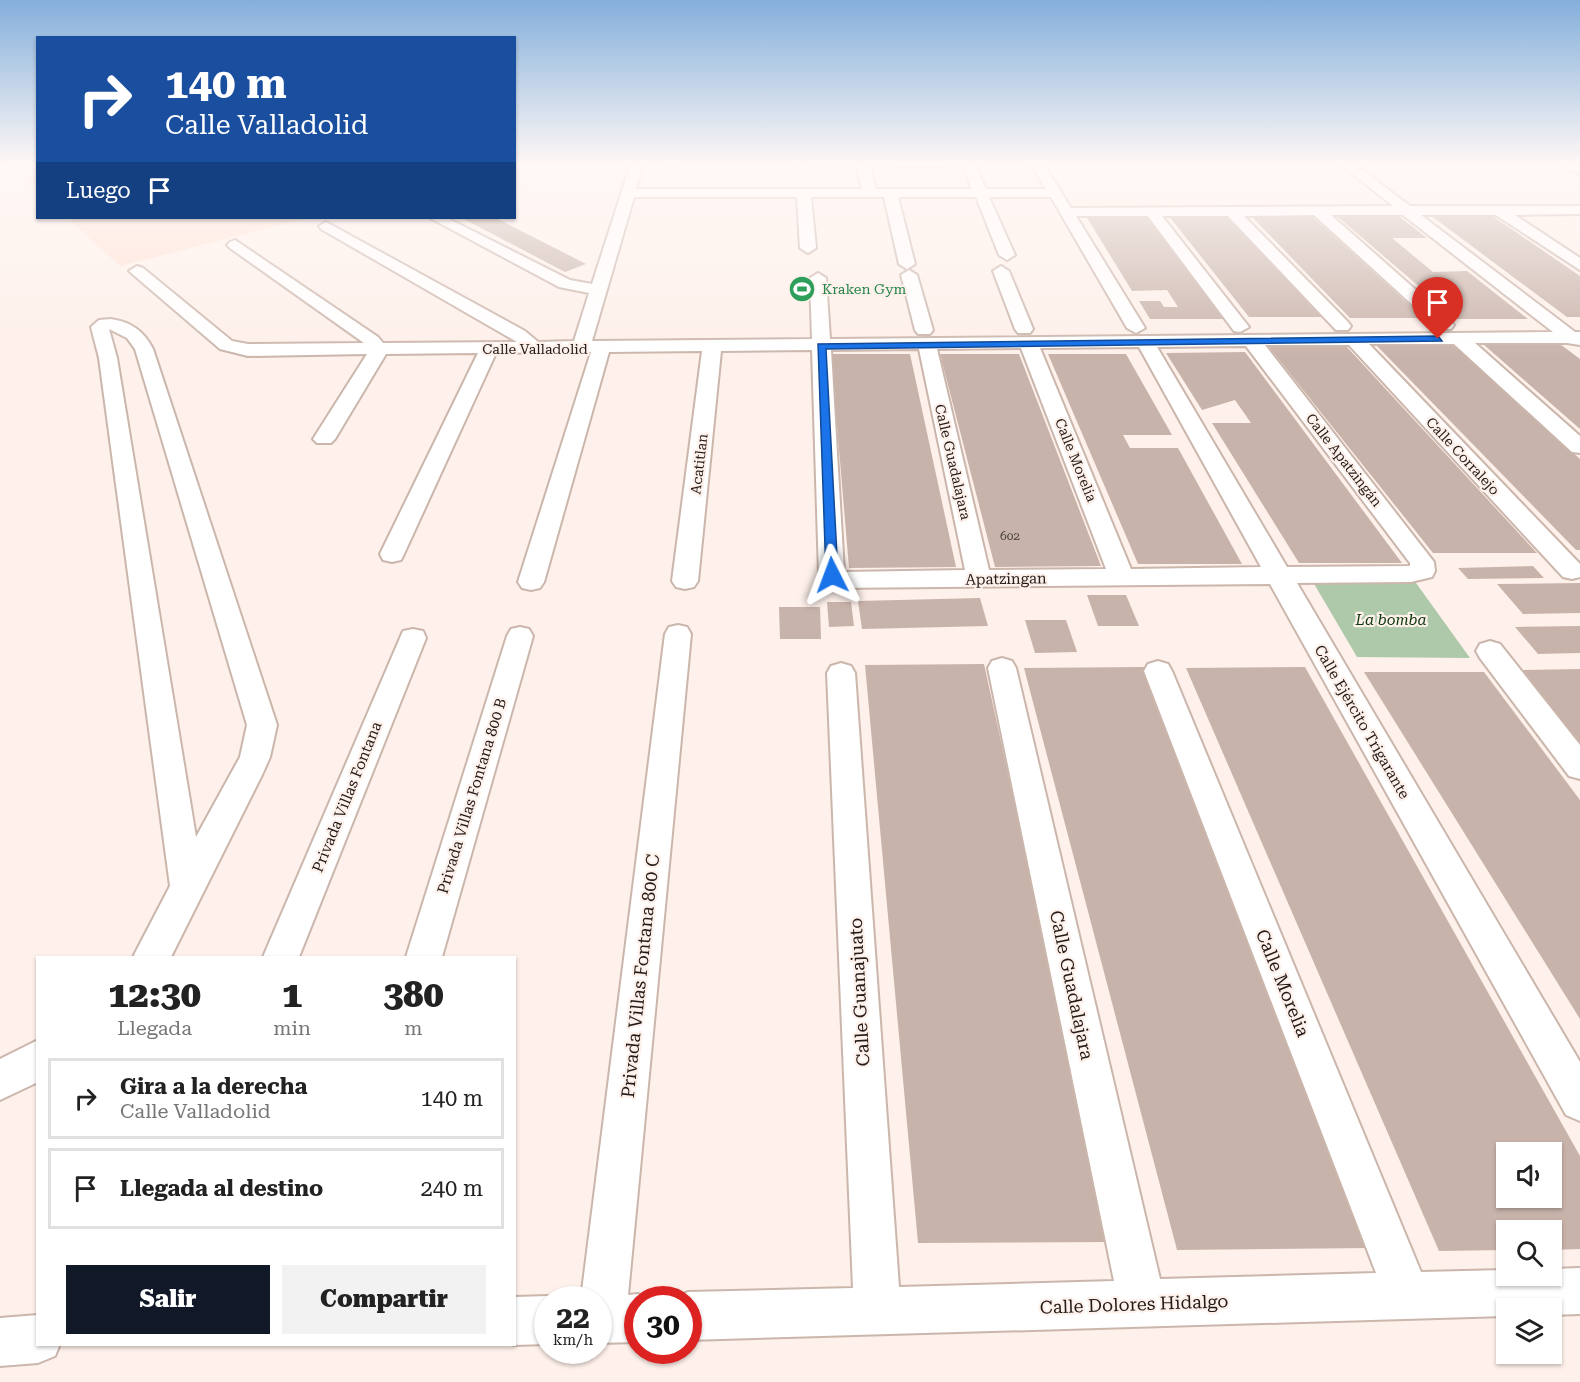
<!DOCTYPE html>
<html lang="es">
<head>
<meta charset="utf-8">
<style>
	body { margin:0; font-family:"Roboto Serif",serif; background:#f2f2f2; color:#222; height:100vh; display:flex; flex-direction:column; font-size:22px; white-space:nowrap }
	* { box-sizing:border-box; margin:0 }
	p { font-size:20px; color:#767676 }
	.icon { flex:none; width:33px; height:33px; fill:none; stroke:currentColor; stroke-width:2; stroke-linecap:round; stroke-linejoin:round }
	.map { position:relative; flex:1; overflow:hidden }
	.side { position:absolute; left:36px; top:956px; width:480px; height:390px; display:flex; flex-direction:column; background:#fff; border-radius:0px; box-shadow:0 2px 4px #0004 }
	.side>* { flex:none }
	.guide { position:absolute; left:36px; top:36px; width:480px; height:183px; border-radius:0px; box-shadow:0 2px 4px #0004; background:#1a4fa0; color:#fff; overflow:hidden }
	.controls { position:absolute; left:1496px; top:1142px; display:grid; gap:12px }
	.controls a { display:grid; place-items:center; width:66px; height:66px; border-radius:0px; background:#fff; box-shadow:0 2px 4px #0004; font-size:30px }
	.speed { position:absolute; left:534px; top:1286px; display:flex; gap:12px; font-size:30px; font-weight:700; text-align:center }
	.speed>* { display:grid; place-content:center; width:78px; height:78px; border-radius:50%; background:#fff; box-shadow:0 2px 4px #0004; line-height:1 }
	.speed small { font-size:15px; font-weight:400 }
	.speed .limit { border:9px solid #d22; background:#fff; color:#111 }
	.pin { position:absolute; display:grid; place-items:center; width:51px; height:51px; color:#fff; margin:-62px -26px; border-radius:50% 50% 50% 0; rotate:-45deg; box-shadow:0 0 6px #0007 }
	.pin .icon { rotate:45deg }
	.me { position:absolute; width:66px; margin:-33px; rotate:357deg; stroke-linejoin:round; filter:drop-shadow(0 0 4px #0008) }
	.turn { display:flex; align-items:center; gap:21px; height:126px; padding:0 30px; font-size:27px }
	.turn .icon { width:78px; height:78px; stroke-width:2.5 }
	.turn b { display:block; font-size:42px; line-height:51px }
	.then { display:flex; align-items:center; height:57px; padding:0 30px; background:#0003; gap:12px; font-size:22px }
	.eta { display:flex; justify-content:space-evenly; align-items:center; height:102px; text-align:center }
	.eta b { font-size:36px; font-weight:800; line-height:42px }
	.cta { display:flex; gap:12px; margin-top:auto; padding:12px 30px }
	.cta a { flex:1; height:69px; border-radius:0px; background:#111827; color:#fff; font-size:24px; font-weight:800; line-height:69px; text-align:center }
	.cta a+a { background:#f2f2f2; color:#222 }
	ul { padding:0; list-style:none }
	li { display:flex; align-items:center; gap:18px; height:81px; margin:0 12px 9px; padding:0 18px; border:3px solid #e0e0e0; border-radius:0px }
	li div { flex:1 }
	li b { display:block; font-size:22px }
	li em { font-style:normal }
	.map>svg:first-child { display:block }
	.built { fill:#ffe1d3 }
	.green { fill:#adc9aa }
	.building { fill:#c8b3aa; fill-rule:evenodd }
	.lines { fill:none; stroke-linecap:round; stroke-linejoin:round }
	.minor-casing { stroke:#cbb6ac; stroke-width:4 }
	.minor { fill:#fff; fill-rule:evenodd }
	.route { fill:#1a73e8; stroke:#114b97; stroke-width:1.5 }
	.labels { text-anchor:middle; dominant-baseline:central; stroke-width:4.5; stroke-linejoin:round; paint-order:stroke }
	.number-label { font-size:12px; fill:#4c413c }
	.far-leisure-label { font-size:14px; fill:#27864d; stroke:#fef0ea; text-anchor:start }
	.far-street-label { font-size:14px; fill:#231b18; stroke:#fef0ea }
	.street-label { font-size:15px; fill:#231b18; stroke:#fef0ea }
	.park-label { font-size:15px; font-style:italic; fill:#0c370b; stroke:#fef0ea }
	.near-street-label { font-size:18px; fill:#231b18; stroke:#fef0ea }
</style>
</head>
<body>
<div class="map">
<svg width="1580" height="1382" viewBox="0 0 1580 1382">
	<rect width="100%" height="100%" fill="#fef0ea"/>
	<g class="built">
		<polygon points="7,163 37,163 37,191"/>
		<polygon points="67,218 308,218 120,266"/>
	</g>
	<polygon class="green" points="1313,582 1416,583 1470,658 1357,657"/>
	<g class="building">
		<polygon points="1168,215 1229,215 1323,317 1249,317"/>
		<polygon points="1430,215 1491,215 1580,276 1580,317 1567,317"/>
		<polygon points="1086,216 1148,216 1226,319 1150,319 1139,301 1160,301 1164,307 1178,307 1167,290 1132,291"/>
		<polygon points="1251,216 1312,216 1424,318 1350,318"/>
		<polygon points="1338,217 1400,217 1427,238 1392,238 1433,272 1467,271 1528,319 1457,319"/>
		<polygon points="462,218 496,218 586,264 565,272"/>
		<polygon points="1453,344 1580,459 1580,550 1576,550 1376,345"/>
		<polygon points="1483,344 1560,344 1580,359 1580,429"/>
		<polygon points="1268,346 1346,346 1537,553 1433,553"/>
		<polygon points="1245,352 1402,563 1299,563 1212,423 1251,423 1235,400 1202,410 1166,353"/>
		<polygon points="831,354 910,354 956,567 849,568"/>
		<polygon points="940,354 1019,354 1101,566 995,567"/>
		<polygon points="1048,354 1126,354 1172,435 1123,435 1130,448 1178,448 1242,564 1138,564"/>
		<polygon points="1533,566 1544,578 1468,579 1458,568"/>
		<polygon points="1580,583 1580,613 1523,614 1497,584"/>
		<polygon points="1087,595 1126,595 1139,626 1098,626"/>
		<polygon points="980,598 988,626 862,629 858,601"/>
		<polygon points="827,602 851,602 854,626 829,627"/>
		<polygon points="779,607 820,607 821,639 780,639"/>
		<polygon points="1025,620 1066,620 1077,652 1035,653"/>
		<polygon points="1580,626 1580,653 1538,654 1515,627"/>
		<polygon points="984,664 1111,1242 918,1243 865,665"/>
		<polygon points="1144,667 1370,1248 1177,1250 1024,668"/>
		<path d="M1305 667 1580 1156V1249L1551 1250V1230H1506V1250L1439 1251 1186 668ZM1506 1152H1551V1197H1506Z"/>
		<polygon points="1580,669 1580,745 1520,670"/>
		<polygon points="1364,672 1484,672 1580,800 1580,1019"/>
	</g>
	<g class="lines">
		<defs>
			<g id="minor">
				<path d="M631 163H643L636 189H862L857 167H815L809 163H869L876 189H972L962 165 881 167 875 163H974L986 189H1046L1031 163H1043L1071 208 1393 206 1339 163H1353L1410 206H1580V214L1515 215 1580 258V270L1496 215H1421L1575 332H1580V345L1567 343H1475L1580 436V453L1572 452 1454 344H1369L1580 564V577L1572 579 1563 577 1349 345H1265L1434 562 1435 571 1432 577 1411 582 1297 583 1580 1062V1121L1566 1115 1270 584 838 588 829 586 819 575 812 350 721 351 698 581 694 587 685 589 676 587 672 581 702 351 609 352 544 582 540 588 531 590 522 588 518 582 591 352 496 353 404 554 401 560 392 562 383 560 380 554 478 353 386 354 335 439 331 443H317L313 439 367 354 248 356 220 349 129 271 137 266 143 268 232 341 248 344 364 343 230 248 227 245 230 242 235 240 378 337 383 343 517 342 321 229 319 226 326 222 525 331 538 342 574 341 589 293 559 287 430 218H447L570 280 592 284ZM634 197H797L800 248 808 253 816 248 811 197H884L899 264 907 269 915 264 898 197H976L999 255 1007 260 1015 255 989 197H1051L1127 328 1136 333 1145 328 1076 216H1148L1234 331 1240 332 1249 327 1162 216H1228L1336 330H1348L1351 326 1348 322 1244 216 1314 215 1439 329H1451L1454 325 1451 321 1331 215H1403L1553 332 830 339 826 278 818 273 810 278 812 339 592 341ZM1246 346 1410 563V566L1287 567 1157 347ZM1139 347 1261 567 1131 569 1040 348ZM1021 348 1106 569 989 570 937 349ZM919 349 965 570 844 572 831 350Z"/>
				<polygon points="797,163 791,168 676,168 670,164"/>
				<polygon points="1561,163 1580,165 1580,174 1562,166"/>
				<polygon points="1001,266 1009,271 1033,329 1030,333 1018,333 1015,329 993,271"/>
				<polygon points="909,270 917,275 933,330 930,334 918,334 915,330 901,275"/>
				<path d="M111 319C131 322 144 331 153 349L277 725 270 757 262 775 171 957H133L170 886 99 358 91 327 99 320ZM109 329 127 338 135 349 247 725 240 757 196 837 117 358Z"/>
				<polygon points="678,625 687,627 691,634 628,1295 638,1294 649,1299 638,1299 638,1342 598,1343 598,1299 581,1299 665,634 669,627"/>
				<polygon points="520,627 529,629 533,636 442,957 406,957 507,636 511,629"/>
				<polygon points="413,629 423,631 426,638 299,957 263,957 400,638 403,631"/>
				<polygon points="1490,641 1500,644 1580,745 1580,779 1569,776 1480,658 1476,651 1480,644"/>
				<polygon points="1002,658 1012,661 1016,668 1160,1279 1376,1273 1144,671 1148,664 1158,661 1168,664 1172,671 1421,1272 1506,1270 1506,1275 1551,1275 1551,1269 1580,1268 1580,1314 1551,1315 1551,1308 1506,1308 1506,1316 688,1340 688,1299 672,1299 688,1292 853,1288 827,673 831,666 841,663 851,666 855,673 899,1287 1114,1281 988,668 992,661"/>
				<polygon points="38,1040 38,1082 0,1100 0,1059"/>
				<polygon points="548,1296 554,1299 548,1299 548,1344 514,1345 513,1344 514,1297"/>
				<polygon points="38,1315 38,1344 60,1344 55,1356 38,1363 0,1366 0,1318"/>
			</g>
		</defs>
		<use href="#minor" class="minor-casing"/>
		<use href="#minor" class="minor"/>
	</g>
	<linearGradient id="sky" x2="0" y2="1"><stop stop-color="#84afdb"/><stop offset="0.46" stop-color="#fff8f6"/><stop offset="1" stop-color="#fff8f6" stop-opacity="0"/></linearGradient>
	<rect width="1580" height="357" fill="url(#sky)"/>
	<polygon class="route" points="1438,336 1442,341 826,349 838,575 832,579 826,575 818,344"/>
	<defs>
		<symbol id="stadium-disc" viewBox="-11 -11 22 22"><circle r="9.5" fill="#2e9e5b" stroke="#fef0ea"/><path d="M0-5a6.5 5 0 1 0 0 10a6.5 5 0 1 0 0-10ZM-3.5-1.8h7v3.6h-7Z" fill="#fff"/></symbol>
	</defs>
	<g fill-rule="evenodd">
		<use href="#stadium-disc" x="787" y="274" width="30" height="30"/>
	</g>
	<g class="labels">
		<g class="number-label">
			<text x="1010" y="536">602</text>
		</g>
		<g class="far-leisure-label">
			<text x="822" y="289">Kraken Gym</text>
		</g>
		<g class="far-street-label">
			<text x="535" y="349">Calle Valladolid</text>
			<text transform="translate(1463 456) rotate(47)">Calle Corralejo</text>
			<text transform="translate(1076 460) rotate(68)">Calle Morelia</text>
			<text transform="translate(1344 460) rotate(52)">Calle Apatzingán</text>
			<text transform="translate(953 462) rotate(77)">Calle Guadalajara</text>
			<text transform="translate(699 464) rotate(-83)">Acatitlan</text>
		</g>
		<g class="street-label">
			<text transform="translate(1006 579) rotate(-1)">Apatzingan</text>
			<text transform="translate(1362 722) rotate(60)">Calle Ejército Trigarante</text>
			<text transform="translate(472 796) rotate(-73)">Privada Villas Fontana 800 B</text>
			<text transform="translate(347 797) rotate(-68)">Privada Villas Fontana</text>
		</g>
		<g class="park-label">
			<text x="1391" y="620">La bomba</text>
		</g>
		<g class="near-street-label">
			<text transform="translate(640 976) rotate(-84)">Privada Villas Fontana 800 C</text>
			<text transform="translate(1283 983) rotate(68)">Calle Morelia</text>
			<text transform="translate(1072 985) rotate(78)">Calle Guadalajara</text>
			<text transform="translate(859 992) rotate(-93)">Calle Guanajuato</text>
			<text transform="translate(1134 1304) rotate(-2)">Calle Dolores Hidalgo</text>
		</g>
	</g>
</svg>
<div class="controls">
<a><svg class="icon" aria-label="sound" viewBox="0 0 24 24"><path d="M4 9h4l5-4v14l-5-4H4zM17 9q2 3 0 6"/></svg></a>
<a><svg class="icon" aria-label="search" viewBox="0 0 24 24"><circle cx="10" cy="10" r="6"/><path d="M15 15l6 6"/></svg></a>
<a><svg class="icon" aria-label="layers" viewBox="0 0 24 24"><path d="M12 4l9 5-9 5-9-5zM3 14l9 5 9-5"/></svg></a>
</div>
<div class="speed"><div>22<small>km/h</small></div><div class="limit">30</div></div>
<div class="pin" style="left:1438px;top:339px;background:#d93025"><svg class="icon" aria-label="arrive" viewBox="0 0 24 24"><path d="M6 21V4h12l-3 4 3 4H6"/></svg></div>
<svg class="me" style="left:832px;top:575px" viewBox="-20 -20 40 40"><path d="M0-17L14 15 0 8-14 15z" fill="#1a73e8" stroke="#fff" stroke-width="4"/></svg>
<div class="guide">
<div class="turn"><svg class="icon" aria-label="right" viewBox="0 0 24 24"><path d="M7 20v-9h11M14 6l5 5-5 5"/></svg><div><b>140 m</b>Calle Valladolid</div></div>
<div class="then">Luego<svg class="icon" aria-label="arrive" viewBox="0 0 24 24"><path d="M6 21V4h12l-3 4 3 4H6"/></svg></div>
</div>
<section class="side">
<div class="eta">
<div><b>12:30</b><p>Llegada</p></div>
<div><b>1</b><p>min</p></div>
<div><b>380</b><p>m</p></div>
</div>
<ul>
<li><svg class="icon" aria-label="right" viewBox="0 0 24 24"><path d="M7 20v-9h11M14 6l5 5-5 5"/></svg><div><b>Gira a la derecha</b><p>Calle Valladolid</p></div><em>140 m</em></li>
<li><svg class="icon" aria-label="arrive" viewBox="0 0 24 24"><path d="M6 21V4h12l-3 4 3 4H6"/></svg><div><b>Llegada al destino</b></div><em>240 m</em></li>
</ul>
<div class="cta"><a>Salir</a><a>Compartir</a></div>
</section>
</div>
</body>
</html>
